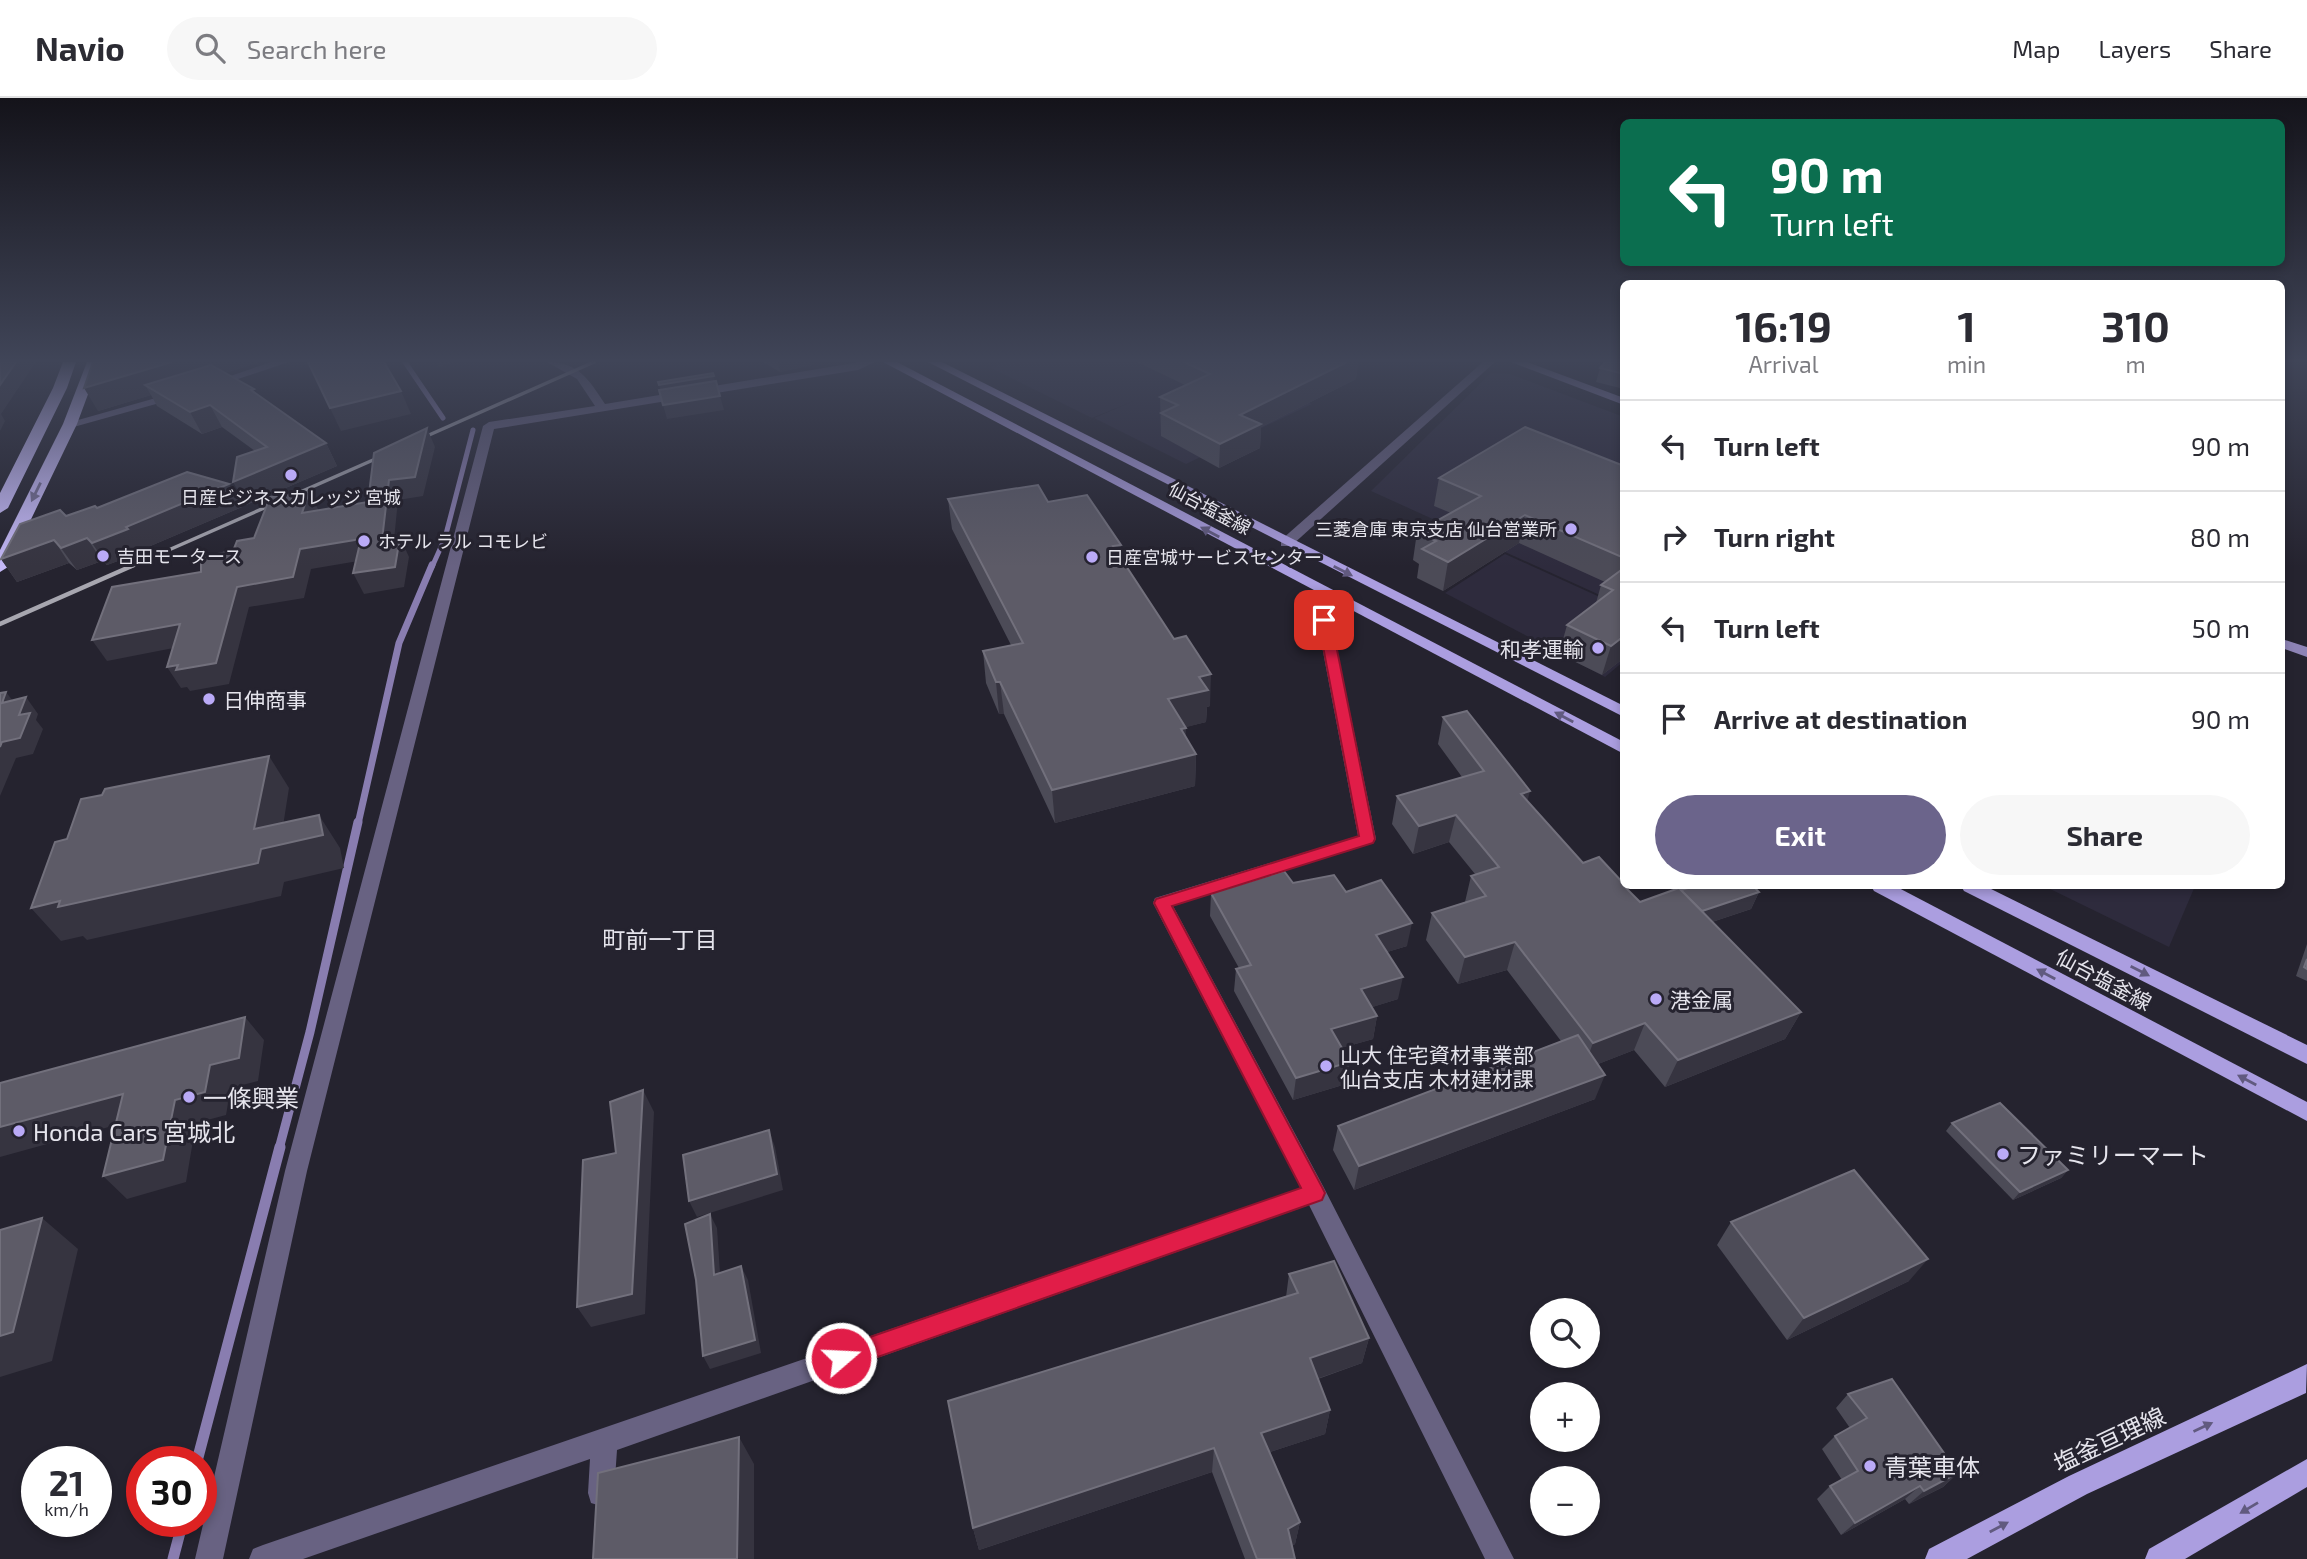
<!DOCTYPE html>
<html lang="en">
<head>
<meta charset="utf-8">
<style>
	body { margin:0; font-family:"Exo 2","Noto Sans JP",sans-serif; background:#f7f7f7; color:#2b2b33; height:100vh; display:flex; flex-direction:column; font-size:26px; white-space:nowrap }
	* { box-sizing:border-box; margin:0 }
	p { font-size:23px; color:#7c7c81 }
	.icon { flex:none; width:38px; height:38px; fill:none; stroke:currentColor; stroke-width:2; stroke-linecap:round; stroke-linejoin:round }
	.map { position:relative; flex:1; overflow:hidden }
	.side { position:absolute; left:1620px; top:182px; width:665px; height:609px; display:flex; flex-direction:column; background:#fff; border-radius:10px; box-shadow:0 4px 10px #0003 }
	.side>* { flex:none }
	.hud { position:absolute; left:1620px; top:21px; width:665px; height:147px; border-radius:10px; box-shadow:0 4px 10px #0003; background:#0b6e4f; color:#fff; overflow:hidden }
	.tools { position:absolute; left:1530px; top:1200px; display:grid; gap:14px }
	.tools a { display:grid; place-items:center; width:70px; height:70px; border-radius:50%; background:#fff; box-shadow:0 4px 10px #0003; font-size:35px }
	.speed { position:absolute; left:21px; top:1348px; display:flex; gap:14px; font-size:35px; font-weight:700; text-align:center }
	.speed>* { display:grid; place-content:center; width:91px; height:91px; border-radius:50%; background:#fff; box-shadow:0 4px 10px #0003; line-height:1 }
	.speed small { font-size:18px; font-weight:400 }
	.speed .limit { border:10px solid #d22; background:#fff; color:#111 }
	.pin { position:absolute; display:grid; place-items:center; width:60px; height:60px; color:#fff; margin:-30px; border-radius:14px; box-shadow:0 4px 10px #0006 }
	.me { position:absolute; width:77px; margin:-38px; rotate:71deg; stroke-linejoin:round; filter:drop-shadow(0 0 5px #0008) }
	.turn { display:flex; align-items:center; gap:24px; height:147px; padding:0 35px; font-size:32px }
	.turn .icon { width:91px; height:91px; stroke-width:2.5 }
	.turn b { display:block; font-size:49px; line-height:60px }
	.eta { display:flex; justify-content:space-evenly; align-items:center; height:119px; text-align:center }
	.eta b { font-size:42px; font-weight:700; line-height:49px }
	.cta { display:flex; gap:14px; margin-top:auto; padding:14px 35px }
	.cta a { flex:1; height:80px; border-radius:42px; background:#6b648b; color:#fff; font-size:28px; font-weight:700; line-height:80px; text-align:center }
	.cta a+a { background:#f7f7f7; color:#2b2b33 }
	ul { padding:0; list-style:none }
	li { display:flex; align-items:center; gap:21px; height:91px; padding:0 35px; border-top:2px solid #e1e1e2 }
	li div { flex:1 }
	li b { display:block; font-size:26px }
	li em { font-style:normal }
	header { display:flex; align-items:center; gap:42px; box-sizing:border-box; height:98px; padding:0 35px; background:#fff; border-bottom:2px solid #e1e1e2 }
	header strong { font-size:33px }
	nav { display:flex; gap:38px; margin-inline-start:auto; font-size:24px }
	.search { width:490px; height:63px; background:#f7f7f7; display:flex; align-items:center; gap:18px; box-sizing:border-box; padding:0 24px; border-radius:38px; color:#7c7c81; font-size:26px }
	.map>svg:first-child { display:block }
	.built { fill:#2e2b3d }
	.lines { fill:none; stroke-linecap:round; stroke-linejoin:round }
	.stream-far3 { stroke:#897db0; stroke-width:5 }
	.stream-far2 { stroke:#897db0; stroke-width:7 }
	.stream-far1 { stroke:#897db0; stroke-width:9 }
	.stream { stroke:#897db0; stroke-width:11 }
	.street { fill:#686282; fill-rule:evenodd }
	.secondary { fill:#8e84b6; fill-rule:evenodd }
	.primary { fill:#ab9ee0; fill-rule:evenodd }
	.highway { fill:#c5b9f8; fill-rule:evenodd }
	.rail-far1 { stroke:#a7a6af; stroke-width:3.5 }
	.rail { stroke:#a7a6af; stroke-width:4.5 }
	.wall { fill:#4c4b57 }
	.shaded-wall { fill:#363440 }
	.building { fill:#5d5b67; stroke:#72707c; stroke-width:2 }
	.oneway { fill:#756e94 }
	.oneway2 { fill:#615a7f }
	.route { fill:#e11d48; stroke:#92132f; stroke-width:2 }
	.poi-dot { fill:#baaaf7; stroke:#25232f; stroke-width:2.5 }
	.labels { text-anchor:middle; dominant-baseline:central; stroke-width:6; stroke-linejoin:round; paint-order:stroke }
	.far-poi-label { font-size:18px; fill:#e5e4ec; stroke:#25232f; text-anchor:start }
	.far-street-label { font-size:18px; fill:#e5e4ec; stroke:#25232f }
	.poi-label { font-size:21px; fill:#e5e4ec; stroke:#25232f; text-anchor:start }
	.street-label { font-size:21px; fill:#e5e4ec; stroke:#25232f }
	.neighbourhood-label { font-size:23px; fill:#e5e4ec; stroke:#25232f }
	.near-poi-label { font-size:24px; fill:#e5e4ec; stroke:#25232f; text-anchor:start }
	.near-street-label { font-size:24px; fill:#e5e4ec; stroke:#25232f }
</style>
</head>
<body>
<header>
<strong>Navio</strong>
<div class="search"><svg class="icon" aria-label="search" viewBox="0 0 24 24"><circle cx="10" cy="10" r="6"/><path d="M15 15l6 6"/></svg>Search here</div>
<nav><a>Map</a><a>Layers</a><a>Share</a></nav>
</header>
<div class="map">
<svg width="2307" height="1461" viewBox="0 0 2307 1461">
	<rect width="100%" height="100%" fill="#25232f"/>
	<g class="built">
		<polygon points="1004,264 1224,264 1221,266 1312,306 1186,366 1094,320 1136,302 1092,320 991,270"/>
		<polygon points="1491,275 1510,276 1624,319 1624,508 1371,393"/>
		<polygon points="1505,456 1624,510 1624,563 1605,579 1445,495"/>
		<polygon points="2044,788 2195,788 2169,849"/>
	</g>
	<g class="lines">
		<g class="stream-far3">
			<polyline points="405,264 443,320"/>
			<polyline points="432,469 445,440 473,332"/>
		</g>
		<polyline class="stream-far2" points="358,726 399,545 432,467"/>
		<polyline class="stream-far1" points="279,1051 310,934 358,724"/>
		<g class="stream">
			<polyline points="197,1363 280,1049"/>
			<polyline points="173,1461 183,1423"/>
		</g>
		<g class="street">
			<polygon points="271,264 289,264 217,288 207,286"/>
			<path d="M547 264C579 264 589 282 605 306L860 264H875L858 272 494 331 307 1073 223 1461H195L285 1073 483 328 489 324 595 308 577 281Z"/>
			<polygon points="1483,264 1495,264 1291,448 1281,448 1281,442"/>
			<polygon points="177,294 183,297 181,299 70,330 64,326"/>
			<polygon points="1339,497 1346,501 1331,522 1376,741 1373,745 1173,808 1323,1088 1514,1461 1485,1461 1309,1107 617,1352 614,1395 611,1405 601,1408 591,1405 588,1395 590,1361 303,1461 249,1461 253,1451 263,1447 1301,1090 1153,805 1155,800 1358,738 1317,522 1334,498"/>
		</g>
		<g class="secondary">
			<polygon points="1511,264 1527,264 1624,300 1624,307"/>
			<polygon points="2282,541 2307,549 2307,559 2282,550"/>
		</g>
		<g class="primary">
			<polygon points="883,264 897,264 1624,644 1624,656"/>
			<polygon points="928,264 942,264 1624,608 1624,619"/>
			<polygon points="1871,788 1895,788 2307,1004 2307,1023 1874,793"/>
			<polygon points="1961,788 1985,788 2307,947 2307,966 1964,793"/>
			<polygon points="2307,1266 2306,1295 2087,1396 1967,1461 1925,1461 1929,1451 2069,1378"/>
			<polygon points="2307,1361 2307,1389 2185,1461 2145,1461 2149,1451"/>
		</g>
		<g class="highway">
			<polygon points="63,264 76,264 67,290 8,410 0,415 0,395 53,290"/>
			<polygon points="87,264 100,264 77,326 8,469 0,474 0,452 63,326"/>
		</g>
		<g class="rail-far1">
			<polyline points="411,345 594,264"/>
			<polyline points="130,469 389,355"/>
		</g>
		<polyline class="rail" points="0,526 134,467"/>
	</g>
	<g class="wall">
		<polygon points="93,264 260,264 225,275 326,345 337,368 246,407 255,353 222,329 202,336 157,308 151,297 98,313"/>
		<polygon points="763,264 812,264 812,267 780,274"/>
		<polygon points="1137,264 1358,264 1356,281 1261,329 1260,350 1219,370 1161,338 1160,299 1185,287"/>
		<polygon points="1624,264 1624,291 1596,284 1600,270"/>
		<polygon points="1624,368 1624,560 1602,577 1559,556 1567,527 1596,505 1601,487 1605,484 1519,445 1443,493 1417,480 1419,466 1413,462 1417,434 1451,415 1434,408 1439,380"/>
		<polygon points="948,401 1048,404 1121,461 1210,608 1207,609 1206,624 1185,629 1185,639 1196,656 1195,688 1055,725 1004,616 999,616 986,585 983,553 1011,547 952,431"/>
		<polygon points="242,409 141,452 142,454 107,467 102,463 77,472 69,465 17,484 1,461 66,418 97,410"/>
		<polygon points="1443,619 1528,703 1583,765 1640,804 1683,791 1679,788 1753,788 1759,794 1751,811 1712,824 1801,914 1785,941 1665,989 1634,952 1598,966 1595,1001 1354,1092 1333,1052 1338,1028 1561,943 1507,872 1458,886 1426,842 1432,815 1465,804 1471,778 1475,776 1449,744 1413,756 1392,726 1397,698 1462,679 1438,646"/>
		<polygon points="1293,785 1346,794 1407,848 1387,854 1398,901 1372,909 1377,918 1373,941 1341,950 1346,986 1293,1002 1234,893 1236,871 1239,870 1210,818 1211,795"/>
		<polygon points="2307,846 2307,883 2296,878"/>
		<polygon points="1952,1025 2068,1072 2061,1080 2013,1102 1946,1033"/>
		<polygon points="1731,1124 1909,1183 1787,1242 1717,1147"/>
		<polygon points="1289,1176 1369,1240 1362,1265 1318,1281 1330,1312 1325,1336 1270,1354 1300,1424 1295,1446 1292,1448 1295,1461 1245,1461 1212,1374 979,1452 973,1430 1286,1199"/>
		<polygon points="1848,1296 1958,1375 1943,1389 1909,1406 1905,1401 1841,1437 1817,1401 1830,1388 1842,1382 1822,1351 1835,1338 1850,1330 1836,1310"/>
	</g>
	<g class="shaded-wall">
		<polygon points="16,264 36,264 1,316 5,323 0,333 0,287"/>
		<polygon points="172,264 260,264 159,295 145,287 151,297 98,313 84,290"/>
		<polygon points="437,264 455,264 439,269"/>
		<polygon points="778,264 812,264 812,267 780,274"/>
		<polygon points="1347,264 1358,264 1356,281 1261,329 1260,350 1219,370 1220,346 1240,317"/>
		<polygon points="714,278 715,285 661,294 659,287"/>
		<polygon points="401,293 411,316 341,333 330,310"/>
		<polygon points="720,298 724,312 667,321 663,307"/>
		<polygon points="210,307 222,329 202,336 190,314"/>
		<polygon points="427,330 435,349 423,398 398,402 392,462 382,442 389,382"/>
		<polygon points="326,345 337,368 246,407 233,384"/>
		<polygon points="229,386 242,409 141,452 142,454 107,467 92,445 126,429"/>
		<polygon points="309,394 319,413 302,415"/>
		<polygon points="1525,417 1519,445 1443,493 1448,464"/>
		<polygon points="400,439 409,459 404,489 364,496 353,475"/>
		<polygon points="87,440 102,463 77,472 61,450"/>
		<polygon points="361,441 370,461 311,471 304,500 249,509 229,586 190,593 187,589 181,590 167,569 178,567 237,489 300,451"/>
		<polygon points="54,442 69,465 17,484 1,461"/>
		<polygon points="1121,447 1121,477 1113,448"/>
		<polygon points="180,526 194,546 107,563 92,542"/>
		<polygon points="1624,538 1624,560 1602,577 1611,548"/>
		<polygon points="1211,576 1210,608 1207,609 1206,624 1168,634 1168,601 1199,579"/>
		<polygon points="996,584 1000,584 1004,616 999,616"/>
		<polygon points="6,594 19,611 2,605"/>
		<polygon points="26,599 38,616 36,622 43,631 33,656 16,660 0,698 0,649 19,617"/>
		<polygon points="1186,630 1185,659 1196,656 1195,688 1055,725 1052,692 1181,631"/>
		<polygon points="269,658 289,690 280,747 319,717 340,750 344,770 284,784 281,798 87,842 83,838 61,843 31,810 254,731"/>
		<polygon points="1530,693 1523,720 1521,696"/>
		<polygon points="1456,717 1449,744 1413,756 1419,728"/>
		<polygon points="1759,794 1751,811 1691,831 1698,814"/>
		<polygon points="1412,825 1407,848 1371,859 1376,837"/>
		<polygon points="1515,844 1507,872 1458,886 1465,859"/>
		<polygon points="1403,879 1398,901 1357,914 1361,891"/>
		<polygon points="1801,914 1785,941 1665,989 1678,962"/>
		<polygon points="1377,918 1373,941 1328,954 1331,931"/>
		<polygon points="245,919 264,942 258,983 231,990 226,1017 196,1025 186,1084 127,1101 103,1078 175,1002"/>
		<polygon points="1645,925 1634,952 1583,972 1593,945"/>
		<polygon points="1350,964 1346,986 1293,1002 1296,980"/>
		<polygon points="1605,977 1595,1001 1354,1092 1359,1068"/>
		<polygon points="643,992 654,1014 645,1216 591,1229 577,1209"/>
		<polygon points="123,996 145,1019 0,1059 0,1029"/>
		<polygon points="769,1032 775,1049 783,1092 697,1119 689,1103"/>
		<polygon points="2068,1072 2061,1080 2013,1102 2020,1094"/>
		<polygon points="710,1116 717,1130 721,1190 714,1177"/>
		<polygon points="42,1120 78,1151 52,1263 0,1279 0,1238"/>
		<polygon points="1928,1161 1909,1183 1787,1242 1804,1220"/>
		<polygon points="741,1168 748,1182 761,1255 710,1271 703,1258"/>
		<polygon points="1369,1240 1362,1265 1305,1285 1310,1260"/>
		<polygon points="1330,1312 1325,1336 1258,1358 1261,1335"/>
		<polygon points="739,1339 754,1366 754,1461 737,1461"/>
		<polygon points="1214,1350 1212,1374 979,1452 973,1430"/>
		<polygon points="1958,1375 1943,1389 1909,1406 1924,1393"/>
		<polygon points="1920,1388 1905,1401 1841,1437 1855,1425"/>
		<polygon points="1300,1424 1295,1446 1283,1452 1288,1431"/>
	</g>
	<g class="building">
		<polygon points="0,264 16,264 0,287"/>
		<polygon points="93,264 172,264 84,290"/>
		<polygon points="308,264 384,264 401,293 330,310"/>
		<polygon points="1184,264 1347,264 1240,317 1261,326 1220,346 1161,315 1178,307 1160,299 1210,276"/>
		<polygon points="1605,264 1624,264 1624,276 1600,270"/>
		<polygon points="211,267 254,291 251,292 326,345 233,384 237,359 267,349 210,307 190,314 145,287"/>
		<polygon points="713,275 714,278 659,287 658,284"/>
		<polygon points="716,283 720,298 663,307 659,292"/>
		<polygon points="1525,329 1624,368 1624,460 1525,417 1448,464 1422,451 1436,443 1417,434 1481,398 1439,380"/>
		<polygon points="427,330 415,379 389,382 382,442 400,439 395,469 353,475 361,441 300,451 293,479 237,489 216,565 176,572 178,567 167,569 180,526 92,542 112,489 201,474 201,459 233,453 237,443 254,440 270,399 309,394 302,415 368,404 374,355"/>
		<polygon points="187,374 229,386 126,429 128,431 92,445 87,440 61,450 54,442 1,461 20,426 60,412 66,418 95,408 97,410"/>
		<polygon points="1038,387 1048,404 1087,397 1121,447 1113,448 1174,541 1186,538 1211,576 1199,579 1208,592 1168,601 1186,630 1181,631 1196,656 1052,692 1000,584 996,584 983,553 1023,545 948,401"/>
		<polygon points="1624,470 1624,538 1611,548 1567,527 1613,492 1601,487"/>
		<polygon points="6,594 2,605 26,599 19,617 30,615 20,640 2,644 0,649 0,595"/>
		<polygon points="1467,613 1530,693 1521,696 1583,765 1599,759 1624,786 1624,788 1640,804 1679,790 1801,914 1678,962 1645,925 1593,945 1515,844 1465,859 1432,815 1486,798 1471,778 1499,769 1456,717 1419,728 1397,698 1484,673 1443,619"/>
		<polygon points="269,658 254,731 319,717 323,737 261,751 258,765 58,809 60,803 31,810 55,744 67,741 81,701 102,697 105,691"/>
		<polygon points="1284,773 1293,785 1334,777 1346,794 1381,782 1412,825 1376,837 1403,879 1361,891 1377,918 1331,931 1350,964 1296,980 1236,871 1251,867 1211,795"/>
		<polygon points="1695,788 1753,788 1759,794 1702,813 1681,792"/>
		<polygon points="2307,861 2307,871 2304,869"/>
		<polygon points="245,919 239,960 210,967 205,994 175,1002 163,1062 103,1078 123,996 0,1029 0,985"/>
		<polygon points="1578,937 1605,977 1359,1068 1338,1028"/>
		<polygon points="643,992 632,1196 577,1209 583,1062 616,1055 610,1004"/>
		<polygon points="2000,1005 2068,1072 2020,1094 1952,1025"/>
		<polygon points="769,1032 777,1076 689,1103 683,1057"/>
		<polygon points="1854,1072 1928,1161 1804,1220 1731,1124"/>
		<polygon points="710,1116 714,1177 741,1168 755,1242 703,1258 696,1182 685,1126"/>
		<polygon points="42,1120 13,1234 0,1238 0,1132"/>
		<polygon points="1334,1163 1369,1240 1310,1260 1330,1312 1261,1335 1300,1424 1288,1431 1295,1461 1257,1461 1214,1350 973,1430 948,1303 1298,1195 1289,1176"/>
		<polygon points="1892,1281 1958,1375 1924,1393 1920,1388 1855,1425 1830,1388 1858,1373 1835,1338 1867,1320 1848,1296"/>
		<polygon points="739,1339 737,1461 593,1461 598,1375"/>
	</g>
	<defs><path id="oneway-solid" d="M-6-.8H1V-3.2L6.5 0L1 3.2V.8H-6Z" transform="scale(1.75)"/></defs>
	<use class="oneway" href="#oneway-solid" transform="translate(36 394) rotate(116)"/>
	<g class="oneway2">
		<use href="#oneway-solid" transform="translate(1210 434) rotate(-152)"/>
		<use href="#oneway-solid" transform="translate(1343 473) rotate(27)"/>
		<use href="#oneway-solid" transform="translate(1564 619) rotate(-152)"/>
		<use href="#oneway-solid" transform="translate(2140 873) rotate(27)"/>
		<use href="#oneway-solid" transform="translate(2046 876) rotate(-152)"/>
		<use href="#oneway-solid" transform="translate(2247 982) rotate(-152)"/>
		<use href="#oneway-solid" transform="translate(2203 1329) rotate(-25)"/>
		<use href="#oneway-solid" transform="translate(2249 1410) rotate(149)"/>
		<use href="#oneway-solid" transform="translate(1999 1429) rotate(-28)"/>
	</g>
	<linearGradient id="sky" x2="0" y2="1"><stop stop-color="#14131a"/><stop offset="0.56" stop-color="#404558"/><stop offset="1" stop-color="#404558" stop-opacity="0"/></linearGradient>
	<rect width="2307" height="469" fill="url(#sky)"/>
	<polygon class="route" points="1324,518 1331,522 1375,741 1373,745 1172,808 1322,1089 1325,1095 1322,1102 841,1272 833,1268 830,1260 833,1252 841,1249 1301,1090 1154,805 1156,801 1359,738 1318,522"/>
	<g class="poi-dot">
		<circle cx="291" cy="377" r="7"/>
		<circle cx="1571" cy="431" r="7"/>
		<circle cx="364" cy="443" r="7"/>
		<circle cx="103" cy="458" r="7"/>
		<circle cx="1092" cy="459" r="7"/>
		<circle cx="1598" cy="550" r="7"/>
		<circle cx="209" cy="601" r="7"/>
		<circle cx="1656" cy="901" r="7"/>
		<circle cx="1326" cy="968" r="7"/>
		<circle cx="189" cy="999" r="7"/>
		<circle cx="19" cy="1033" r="7"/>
		<circle cx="2003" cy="1056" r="7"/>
		<circle cx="1870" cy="1368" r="7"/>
	</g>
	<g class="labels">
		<g class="far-poi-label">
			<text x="291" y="399" text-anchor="middle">日産ビジネスカレッジ 宮城</text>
			<text x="1557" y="431" text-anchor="end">三菱倉庫 東京支店 仙台営業所</text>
			<text x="378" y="443">ホテル ラル コモレビ</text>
			<text x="117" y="458">吉田モータース</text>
			<text x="1106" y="459">日産宮城サービスセンター</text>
		</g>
		<g class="far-street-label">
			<text transform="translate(1210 410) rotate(28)">仙台塩釜線</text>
		</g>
		<g class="poi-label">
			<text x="1584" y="550" text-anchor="end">和孝運輸</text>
			<text x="223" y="601">日伸商事</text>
			<text x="1670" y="901">港金属</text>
			<text x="1340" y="956">山大 住宅資材事業部<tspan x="1340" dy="24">仙台支店 木材建材課</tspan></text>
		</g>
		<g class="street-label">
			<text transform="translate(2104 881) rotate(28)">仙台塩釜線</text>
		</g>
		<g class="neighbourhood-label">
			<text x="660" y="841">町前一丁目</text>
		</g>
		<g class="near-poi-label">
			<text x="203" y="999">一條興業</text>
			<text x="33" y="1033">Honda Cars 宮城北</text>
			<text x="2017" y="1056">ファミリーマート</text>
			<text x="1884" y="1368">青葉車体</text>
		</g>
		<g class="near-street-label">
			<text transform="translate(2109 1341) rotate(-25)">塩釜亘理線</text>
		</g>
	</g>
</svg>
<div class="tools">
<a><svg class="icon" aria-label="search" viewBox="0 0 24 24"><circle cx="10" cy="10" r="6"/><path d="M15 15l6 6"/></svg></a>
<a>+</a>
<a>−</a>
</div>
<div class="speed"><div>21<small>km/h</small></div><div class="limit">30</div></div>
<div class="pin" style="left:1324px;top:522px;background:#d93025"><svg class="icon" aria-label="arrive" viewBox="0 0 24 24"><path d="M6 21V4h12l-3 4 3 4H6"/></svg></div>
<svg class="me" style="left:841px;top:1260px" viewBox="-20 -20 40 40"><circle r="17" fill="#e11d48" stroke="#fff" stroke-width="3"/><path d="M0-11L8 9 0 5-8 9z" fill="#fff"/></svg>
<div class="hud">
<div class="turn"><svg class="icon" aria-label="left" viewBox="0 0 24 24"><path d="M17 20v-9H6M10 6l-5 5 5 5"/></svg><div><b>90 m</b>Turn left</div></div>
</div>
<section class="side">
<div class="eta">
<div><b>16:19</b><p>Arrival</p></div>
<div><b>1</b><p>min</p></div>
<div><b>310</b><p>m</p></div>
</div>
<ul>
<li><svg class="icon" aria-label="left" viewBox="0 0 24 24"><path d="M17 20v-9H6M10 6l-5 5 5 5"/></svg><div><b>Turn left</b></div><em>90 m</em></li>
<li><svg class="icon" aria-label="right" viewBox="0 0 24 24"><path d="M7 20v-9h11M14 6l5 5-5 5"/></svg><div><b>Turn right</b></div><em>80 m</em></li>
<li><svg class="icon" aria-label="left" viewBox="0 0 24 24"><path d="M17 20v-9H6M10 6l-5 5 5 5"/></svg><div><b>Turn left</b></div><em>50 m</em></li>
<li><svg class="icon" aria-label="arrive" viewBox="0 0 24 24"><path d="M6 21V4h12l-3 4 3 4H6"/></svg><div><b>Arrive at destination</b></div><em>90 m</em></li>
</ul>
<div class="cta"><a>Exit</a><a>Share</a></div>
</section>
</div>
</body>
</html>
